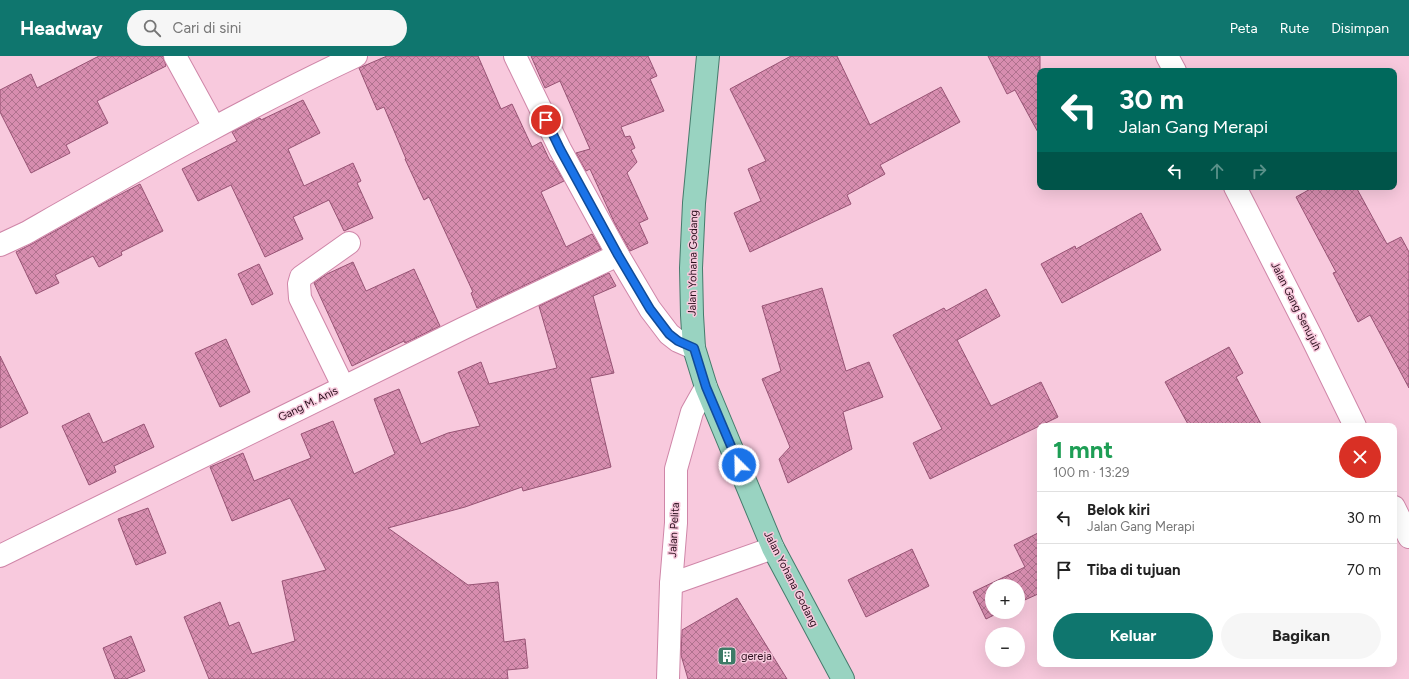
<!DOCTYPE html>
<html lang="id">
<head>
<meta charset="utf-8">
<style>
	body { margin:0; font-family:Figtree,sans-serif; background:#f6f6f6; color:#222; height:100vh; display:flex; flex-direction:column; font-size:15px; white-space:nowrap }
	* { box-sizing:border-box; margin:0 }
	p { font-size:13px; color:#767676 }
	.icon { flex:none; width:22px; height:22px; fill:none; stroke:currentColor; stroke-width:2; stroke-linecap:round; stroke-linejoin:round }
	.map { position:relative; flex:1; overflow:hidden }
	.sheet { position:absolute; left:1037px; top:367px; width:360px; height:244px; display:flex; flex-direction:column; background:#fff; border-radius:8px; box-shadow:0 4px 16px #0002 }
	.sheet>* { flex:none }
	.banner { position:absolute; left:1037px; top:12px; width:360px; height:122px; border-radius:8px; box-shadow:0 4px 16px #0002; background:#00695c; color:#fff; overflow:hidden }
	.buttons { position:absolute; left:985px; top:523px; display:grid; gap:8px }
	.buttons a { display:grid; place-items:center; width:40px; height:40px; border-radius:50%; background:#fff; box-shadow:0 4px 16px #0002; font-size:20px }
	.pin { position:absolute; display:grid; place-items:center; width:34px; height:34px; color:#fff; margin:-17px; border:2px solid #fff; border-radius:50%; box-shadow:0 1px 4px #0007 }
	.me { position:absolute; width:44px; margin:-22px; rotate:337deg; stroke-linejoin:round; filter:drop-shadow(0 0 3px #0008) }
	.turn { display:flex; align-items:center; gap:14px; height:84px; padding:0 16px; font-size:18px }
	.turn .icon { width:52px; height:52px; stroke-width:2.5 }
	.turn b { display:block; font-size:28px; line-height:34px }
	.lanes { display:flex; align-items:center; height:38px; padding:0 16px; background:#0003; justify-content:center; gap:20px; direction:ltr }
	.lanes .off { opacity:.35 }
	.round { display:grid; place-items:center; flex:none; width:42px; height:42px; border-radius:21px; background:#f6f6f6 }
	.headline { display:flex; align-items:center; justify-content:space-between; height:68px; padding:0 16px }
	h1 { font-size:24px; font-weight:700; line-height:30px; color:#1e9e55 }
	.cta { display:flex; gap:8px; margin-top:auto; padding:8px 16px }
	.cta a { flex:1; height:46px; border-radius:24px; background:#0f766e; color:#fff; font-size:16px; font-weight:700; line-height:46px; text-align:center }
	.cta a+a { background:#f6f6f6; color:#222 }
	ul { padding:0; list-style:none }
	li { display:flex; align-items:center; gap:12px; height:52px; padding:0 16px; border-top:1px solid #e0e0e0 }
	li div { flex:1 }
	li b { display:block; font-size:15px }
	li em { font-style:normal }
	header { display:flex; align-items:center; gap:24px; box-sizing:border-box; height:56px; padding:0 20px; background:#0f766e; color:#fff }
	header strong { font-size:19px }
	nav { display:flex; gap:22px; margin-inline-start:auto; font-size:14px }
	.search { width:280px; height:36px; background:#f6f6f6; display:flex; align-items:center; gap:10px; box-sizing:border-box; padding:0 14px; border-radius:22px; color:#767676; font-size:15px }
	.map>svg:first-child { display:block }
	.building { fill:url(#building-cross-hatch); stroke:#975374 }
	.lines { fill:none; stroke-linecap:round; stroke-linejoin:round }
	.minor-casing { stroke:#cf86a8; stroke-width:24 }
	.major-casing { stroke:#467b6c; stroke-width:24 }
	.minor { stroke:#fff; stroke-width:22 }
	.major { stroke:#99d3c1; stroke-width:22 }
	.route-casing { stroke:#114b97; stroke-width:10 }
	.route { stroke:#1a73e8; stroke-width:7 }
	.labels { text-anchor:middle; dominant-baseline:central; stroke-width:3; stroke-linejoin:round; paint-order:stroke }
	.street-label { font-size:11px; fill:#2a0e1c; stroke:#f8c9dd }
	.poi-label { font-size:11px; fill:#2a0e1c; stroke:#f8c9dd; text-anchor:start }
</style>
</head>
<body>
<header>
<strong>Headway</strong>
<div class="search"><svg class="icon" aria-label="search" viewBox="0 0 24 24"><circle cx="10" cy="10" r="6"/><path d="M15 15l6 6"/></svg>Cari di sini</div>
<nav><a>Peta</a><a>Rute</a><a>Disimpan</a></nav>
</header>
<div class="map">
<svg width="1409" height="623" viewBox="0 0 1409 623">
	<defs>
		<pattern id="building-cross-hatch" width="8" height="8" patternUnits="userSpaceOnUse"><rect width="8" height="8" fill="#d78daf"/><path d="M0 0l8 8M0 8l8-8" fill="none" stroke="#af728e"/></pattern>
	</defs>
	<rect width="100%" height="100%" fill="#f8c9dd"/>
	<g class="building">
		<polygon points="99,0 163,0 166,10 97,45 108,67 66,89 70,97 31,117 0,56 0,34 31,18 37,32"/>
		<polygon points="387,0 478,0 501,53 512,48 532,91 541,86 550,105 552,105 564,125 541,136 566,191 592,178 601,193 477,252 471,237 473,236 429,141 424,144 405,103 406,103 384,51 377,54 359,12"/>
		<polygon points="531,0 648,0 657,20 650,23 664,55 621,71 625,81 630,80 635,92 631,94 637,106 627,117 648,163 639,167 648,187 630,195 615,168 590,113 586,115 576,97 590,93 560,25 545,32"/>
		<polygon points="791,0 837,0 870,69 941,31 960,66 880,109 885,118 847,139 851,148 750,196 734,157 761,145 748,113 766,105 730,33"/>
		<polygon points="988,0 1040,0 1040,80 1015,34 1007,38"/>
		<polygon points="303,44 320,77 288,93 304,130 353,107 361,125 357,127 373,162 344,175 329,144 293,161 303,183 265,201 231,129 198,145 182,113 237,85 232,76 260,62 261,64"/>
		<polygon points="140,128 163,175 121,196 122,199 99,211 93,200 55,219 59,227 36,238 16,196 32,188 106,146"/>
		<polygon points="1314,131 1356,131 1387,188 1401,181 1409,196 1409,332 1370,259 1358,266 1333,217 1336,216 1296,141"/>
		<polygon points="1141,157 1161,194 1062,247 1041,208 1075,190 1076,193"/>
		<polygon points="353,206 366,235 414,213 440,270 405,287 404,285 352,310 314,227 327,218"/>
		<polygon points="259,208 273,238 252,249 238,218"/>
		<polygon points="609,217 616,230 593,240 614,317 590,322 611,411 523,435 522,431 465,451 388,472 468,529 498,526 504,586 525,583 528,612 507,614 508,623 209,623 184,561 220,546 229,570 239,566 252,598 295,585 282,525 326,514 290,442 232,465 210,411 243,397 254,425 311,402 301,378 333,365 354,418 395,398 374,343 399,333 421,388 448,377 480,370 458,316 481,306 489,328 557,312 539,250"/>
		<polygon points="822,232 846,315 869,306 883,341 843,356 852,393 788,427 779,403 790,391 762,323 781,315 762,250"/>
		<polygon points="986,233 1000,260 957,284 991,350 1041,326 1058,361 930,423 913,387 942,373 893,279 944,252 946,255"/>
		<polygon points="226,283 250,336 220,351 195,297"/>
		<polygon points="1229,291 1243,317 1236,321 1262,370 1189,370 1165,326"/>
		<polygon points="0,300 28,357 0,372"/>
		<polygon points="89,357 103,387 144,368 154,391 114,410 116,416 89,429 62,370"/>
		<polygon points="148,452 166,497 136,509 118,463"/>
		<polygon points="1040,476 1040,543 1038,538 1018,547 1018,530 992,530 992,556 1000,556 986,563 973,536 1025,511 1014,489"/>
		<polygon points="912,493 929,530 866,561 848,524"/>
		<polygon points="737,542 787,623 688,623 681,599 682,574"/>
		<polygon points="131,580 145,615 126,623 115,623 103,592"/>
	</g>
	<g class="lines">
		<defs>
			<g id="minor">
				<polyline points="175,0 214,71"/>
				<polyline points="515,0 560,93 618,199 650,253 669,278 678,285 694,292"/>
				<polyline points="1167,0 1175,15"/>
				<polyline points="1235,131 1310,278 1355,370"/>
				<path d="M0 189 26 177C135 115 243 53 356 0"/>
				<polyline points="343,330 300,242 299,228 301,221 349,187"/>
				<polyline points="1394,451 1409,481"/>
				<polyline points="0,500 464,272 618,199"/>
				<polyline points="671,528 773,492"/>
				<polyline points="668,623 671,528 676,467 676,413 692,356 706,331"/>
			</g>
			<polyline id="major" points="708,0 694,147 691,212 692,259 694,292 706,331 773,492 843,623"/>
		</defs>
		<use href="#minor" class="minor-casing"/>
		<use href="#major" class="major-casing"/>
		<use href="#minor" class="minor"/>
		<use href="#major" class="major"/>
	</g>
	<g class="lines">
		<defs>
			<polyline id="route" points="546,64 560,93 618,199 650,253 669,278 678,285 694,292 706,331 739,409"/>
		</defs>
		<use href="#route" class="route-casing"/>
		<use href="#route" class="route"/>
	</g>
	<defs>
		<symbol id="building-square" viewBox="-11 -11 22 22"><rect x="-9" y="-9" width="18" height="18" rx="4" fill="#3d7b67" stroke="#f8c9dd"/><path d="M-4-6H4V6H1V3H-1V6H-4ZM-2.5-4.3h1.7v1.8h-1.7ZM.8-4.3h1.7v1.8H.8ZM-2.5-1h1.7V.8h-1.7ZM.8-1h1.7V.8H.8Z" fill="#fff"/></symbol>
	</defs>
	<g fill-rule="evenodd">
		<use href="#building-square" x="716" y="589" width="22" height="22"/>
	</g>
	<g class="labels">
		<g class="street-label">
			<text transform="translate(693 207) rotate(-89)">Jalan Yohana Godang</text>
			<text transform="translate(1296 250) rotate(63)">Jalan Gang Senujuh</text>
			<text transform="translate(308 348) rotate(-26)">Gang M. Anis</text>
			<text transform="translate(674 474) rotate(-87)">Jalan Pelita</text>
			<text transform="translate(791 523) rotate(63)">Jalan Yohana Godang</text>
		</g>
		<g class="poi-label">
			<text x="741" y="600">gereja</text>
		</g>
	</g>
</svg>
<div class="buttons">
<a>+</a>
<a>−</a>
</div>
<div class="pin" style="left:546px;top:64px;background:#d93025"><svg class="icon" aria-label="arrive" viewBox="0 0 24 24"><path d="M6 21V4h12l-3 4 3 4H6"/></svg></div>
<svg class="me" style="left:739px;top:409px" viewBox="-20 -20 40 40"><circle r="17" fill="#1a73e8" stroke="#fff" stroke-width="3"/><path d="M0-11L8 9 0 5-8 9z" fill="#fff"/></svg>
<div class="banner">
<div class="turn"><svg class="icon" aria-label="left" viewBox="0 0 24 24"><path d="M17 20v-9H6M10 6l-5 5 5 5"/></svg><div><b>30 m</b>Jalan Gang Merapi</div></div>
<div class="lanes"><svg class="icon" aria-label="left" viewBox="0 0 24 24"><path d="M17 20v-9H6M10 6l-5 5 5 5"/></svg><svg class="icon off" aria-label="ahead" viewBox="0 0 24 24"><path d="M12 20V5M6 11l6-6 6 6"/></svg><svg class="icon off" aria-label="right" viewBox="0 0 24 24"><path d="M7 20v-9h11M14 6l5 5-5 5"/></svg></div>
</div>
<section class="sheet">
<div class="headline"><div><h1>1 mnt</h1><p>100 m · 13:29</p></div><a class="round" style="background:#d93025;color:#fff"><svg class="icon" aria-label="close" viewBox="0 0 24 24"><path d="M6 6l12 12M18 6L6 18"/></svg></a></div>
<ul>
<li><svg class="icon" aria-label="left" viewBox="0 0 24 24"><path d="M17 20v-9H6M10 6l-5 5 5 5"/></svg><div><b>Belok kiri</b><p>Jalan Gang Merapi</p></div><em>30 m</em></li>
<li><svg class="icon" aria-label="arrive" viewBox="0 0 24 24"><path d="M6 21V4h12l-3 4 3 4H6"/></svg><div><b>Tiba di tujuan</b></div><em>70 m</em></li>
</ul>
<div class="cta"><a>Keluar</a><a>Bagikan</a></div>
</section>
</div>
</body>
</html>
